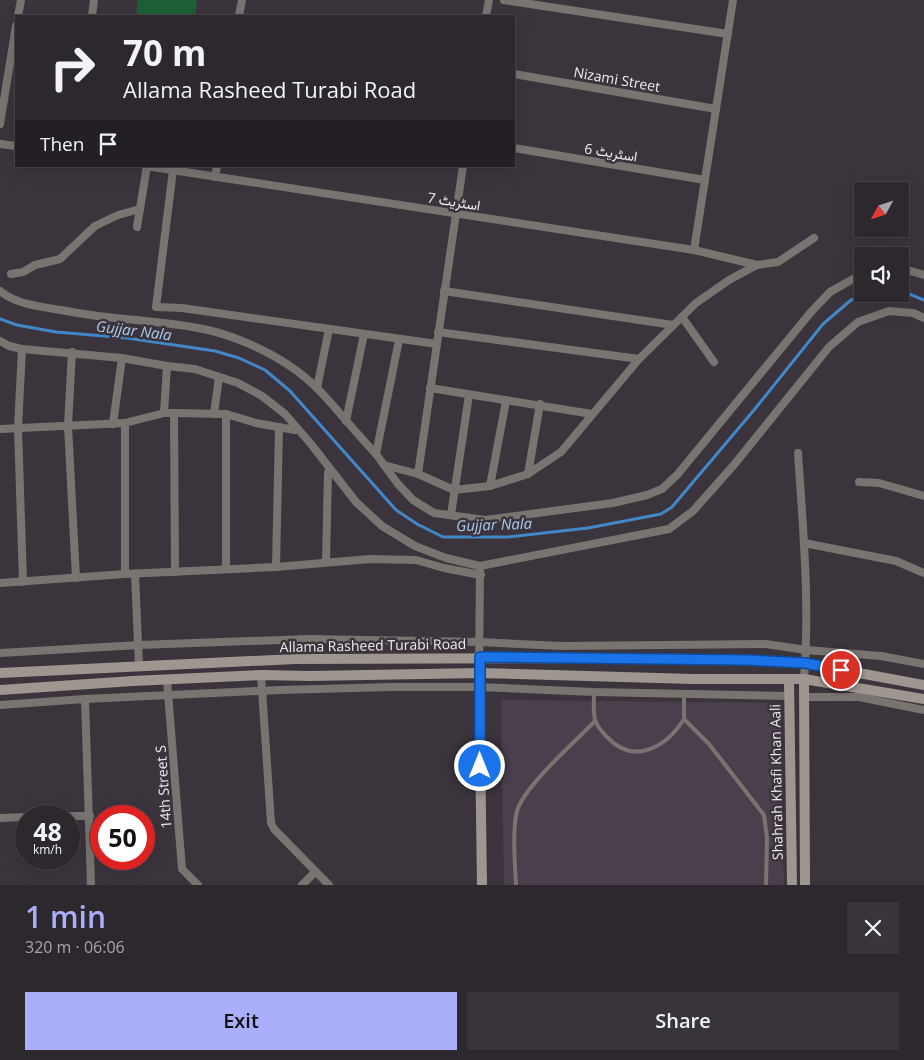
<!DOCTYPE html>
<html lang="en">
<head>
<meta charset="utf-8">
<style>
	body { margin:0; font-family:"Open Sans",Vazirmatn,sans-serif; background:#39333a; color:#f1f3f6; height:100vh; display:flex; flex-direction:column; font-size:19px; white-space:nowrap }
	* { box-sizing:border-box; margin:0 }
	p { font-size:16px; color:#a7a5aa }
	.icon { flex:none; width:28px; height:28px; fill:none; stroke:currentColor; stroke-width:2; stroke-linecap:round; stroke-linejoin:round }
	.map { position:relative; height:885px; overflow:hidden }
	.panel { display:flex; flex-direction:column; background:#2d272e; flex:1 }
	.panel>* { flex:none }
	.top-card { position:absolute; left:15px; top:15px; width:500px; height:152px; border-radius:0px; box-shadow:0 5px 20px #0002,0 0 0 1px #48444a; background:#2d272e; color:#f1f3f6; overflow:hidden }
	.needle { width:32px; rotate:230deg }
	.controls { position:absolute; left:854px; top:182px; display:grid; gap:10px }
	.controls a { display:grid; place-items:center; width:55px; height:55px; border-radius:0px; background:#2d272e; box-shadow:0 5px 20px #0002,0 0 0 1px #48444a; font-size:25px }
	.speed { position:absolute; left:15px; top:805px; display:flex; gap:10px; font-size:25px; font-weight:700; text-align:center }
	.speed>* { display:grid; place-content:center; width:65px; height:65px; border-radius:50%; background:#2d272e; box-shadow:0 5px 20px #0002,0 0 0 1px #48444a; line-height:1 }
	.speed small { font-size:12px; font-weight:400 }
	.speed .limit { border:8px solid #d22; background:#fff; color:#111 }
	.pin { position:absolute; display:grid; place-items:center; width:42px; height:42px; color:#fff; margin:-21px; border:2px solid #fff; border-radius:50%; box-shadow:0 1px 5px #0007 }
	.me { position:absolute; width:55px; margin:-28px; rotate:0deg; stroke-linejoin:round; filter:drop-shadow(0 0 4px #0008) }
	.turn { display:flex; align-items:center; gap:18px; height:105px; padding:0 25px; font-size:22px }
	.turn .icon { width:65px; height:65px; stroke-width:2.5 }
	.turn b { display:block; font-size:35px; line-height:42px }
	.then { display:flex; align-items:center; height:48px; padding:0 25px; background:#0003; gap:10px; font-size:19px }
	.round { display:grid; place-items:center; flex:none; width:52px; height:52px; border-radius:0px; background:#39333a }
	.overview { display:flex; align-items:center; justify-content:space-between; height:85px; padding:0 25px }
	h1 { font-size:30px; font-weight:600; line-height:38px; color:#abaffb }
	.button { display:flex; gap:10px; margin-top:auto; padding:10px 25px }
	.button a { flex:1; height:58px; border-radius:0px; background:#abaffb; color:#111; font-size:20px; font-weight:600; line-height:58px; text-align:center }
	.button a+a { background:#39333a; color:#f1f3f6 }
	.map>svg:first-child { display:block }
	.built { fill:#4b3f4d }
	.green { fill:#1d6037 }
	.lines { fill:none; stroke-linecap:round; stroke-linejoin:round }
	.stream { stroke:#4288c9; stroke-width:3 }
	.service { stroke:#797470; stroke-width:4 }
	.minor { stroke:#797470; stroke-width:8 }
	.secondary { stroke:#9e968f; stroke-width:10 }
	.route-casing { stroke:#114b97; stroke-width:12 }
	.route { stroke:#1a73e8; stroke-width:9 }
	.labels { text-anchor:middle; dominant-baseline:central; stroke-width:5; stroke-linejoin:round; paint-order:stroke }
	.street-label { font-size:14px; fill:#efeaf0; stroke:#3c343d }
	.water-label { font-size:15px; font-style:italic; fill:#ace; stroke:#3c343d }
</style>
</head>
<body>
<div class="map">
<svg width="924" height="885" viewBox="0 0 924 885">
	<rect width="100%" height="100%" fill="#3c343d"/>
	<polygon class="built" points="501,700 779,703 784,885 504,885"/>
	<polygon class="green" points="138,0 197,0 195,16 136,16"/>
	<g class="lines">
		<g class="stream">
			<polyline points="900,293 907,293 924,300"/>
			<polyline points="0,319 17,325 56,332 127,338 215,351 239,358 265,370 290,391 396,510 417,524 443,537 507,537 588,528 661,514 672,507 754,410 823,324 851,300 874,294"/>
		</g>
		<g class="service">
			<path d="M594 693C594 701 593 712 595 720 597 727 603 733 608 738 635 766 667 746 684 719"/>
			<polyline points="684,694 684,719 709,744 764,815 767,838 766,885"/>
			<path d="M516 885C515 864 512 831 517 811 525 785 575 742 595 721"/>
		</g>
		<g class="minor">
			<polyline points="504,0 728,34"/>
			<polyline points="18,16 21,0"/>
			<polyline points="92,16 94,0"/>
			<polyline points="239,16 242,0"/>
			<polyline points="486,16 489,0"/>
			<polyline points="514,74 716,109"/>
			<polyline points="0,124 16,26"/>
			<polyline points="0,144 16,146"/>
			<polyline points="514,148 705,180"/>
			<polyline points="146,166 694,250 757,265"/>
			<polyline points="173,170 156,307 182,308 437,344"/>
			<polyline points="215,177 217,166"/>
			<polyline points="137,227 147,166"/>
			<polyline points="694,250 733,0"/>
			<polyline points="900,268 924,275"/>
			<polyline points="11,274 23,272 35,265 60,259 95,226 118,215 140,209"/>
			<path d="M0 291C16 304 40 307 61 310 86 315 111 318 136 320 170 324 205 326 237 339 266 350 295 366 318 389 338 410 356 433 376 454L384 465 418 474 454 490 490 486 528 474 561 452 639 359 696 303 729 280 757 265 778 262 814 238"/>
			<polyline points="444,291 673,325"/>
			<polyline points="682,317 714,362"/>
			<polyline points="438,332 639,359"/>
			<polyline points="0,341 9,346 22,349 122,358 167,366 195,369 238,383 262,396 285,414 311,444 356,502 382,526 415,546 446,558 480,566 669,529 693,511 733,466 829,347 858,322 889,311 913,313 924,318"/>
			<polyline points="22,349 18,428 23,582"/>
			<polyline points="72,352 68,426 76,578"/>
			<polyline points="317,388 329,329"/>
			<polyline points="430,388 592,414"/>
			<polyline points="164,413 167,366"/>
			<polyline points="174,413 175,572"/>
			<polyline points="214,414 219,377"/>
			<polyline points="346,421 364,334"/>
			<polyline points="113,424 122,358"/>
			<polyline points="0,429 125,423 164,413 174,413 226,414 256,423 295,430 297,428"/>
			<path d="M798 453C803 528 810 604 804 679"/>
			<polyline points="376,454 399,340"/>
			<polyline points="384,465 398,484 413,500 434,513 485,520 613,503 647,495 662,489 677,475 811,312 830,292 862,274"/>
			<polyline points="418,474 463,166"/>
			<polyline points="528,474 540,404"/>
			<polyline points="859,482 879,483 924,496"/>
			<polyline points="490,486 506,401"/>
			<polyline points="451,515 469,395"/>
			<polyline points="804,543 896,561 924,573"/>
			<polyline points="326,562 328,472 331,470"/>
			<polyline points="276,567 279,427"/>
			<polyline points="226,569 226,414"/>
			<polyline points="125,574 125,423"/>
			<polyline points="135,574 139,666"/>
			<polyline points="0,583 125,574 276,567 370,559 416,560 444,568 481,575"/>
			<polyline points="0,653 139,645 309,639 480,642 561,646 766,644 806,650 881,656 924,664"/>
			<polyline points="479,673 480,570"/>
			<polyline points="261,675 271,823 274,829 329,885"/>
			<polyline points="167,680 182,869 198,885"/>
			<polyline points="804,697 859,697 924,710"/>
			<polyline points="85,699 91,885"/>
			<polyline points="0,705 85,699 280,690 391,687 479,687 594,692 789,696"/>
			<polyline points="66,816 90,816"/>
			<polyline points="0,818 26,817"/>
			<polyline points="302,885 315,872"/>
		</g>
		<g class="secondary">
			<polyline points="0,673 295,659 629,658 747,660 805,663 924,685"/>
			<polyline points="479,673 482,885"/>
			<polyline points="789,679 792,885"/>
			<polyline points="804,679 805,885"/>
			<polyline points="0,690 133,681 261,675 310,676 479,673 693,679 804,679 924,699"/>
		</g>
	</g>
	<g class="lines">
		<defs>
			<polyline id="route" points="480,766 480,657 747,660 805,663 841,670"/>
		</defs>
		<use href="#route" class="route-casing"/>
		<use href="#route" class="route"/>
	</g>
	<g class="labels">
		<g class="street-label">
			<text transform="translate(617 79) rotate(10)">Nizami Street</text>
			<text transform="translate(611 152) rotate(9)">اسٹریٹ 6</text>
			<text transform="translate(454 201) rotate(9)">اسٹریٹ 7</text>
			<text transform="translate(373 645) rotate(-1)">Allama Rasheed Turabi Road</text>
			<text transform="translate(776 782) rotate(-91)">Shahrah Khafi Khan Aali</text>
			<text transform="translate(163 787) rotate(-94)">14th Street S</text>
		</g>
		<g class="water-label">
			<text transform="translate(134 330) rotate(7)">Gujjar Nala</text>
			<text transform="translate(494 524) rotate(-2)">Gujjar Nala</text>
		</g>
	</g>
</svg>
<div class="controls">
<a><svg class="needle" viewBox="-14 -14 28 28"><path d="M0-13l5 13h-10z" fill="#e53935"/><path d="M0 13l5-13h-10z" fill="#a7a5aa"/></svg></a>
<a><svg class="icon" aria-label="sound" viewBox="0 0 24 24"><path d="M4 9h4l5-4v14l-5-4H4zM17 9q2 3 0 6"/></svg></a>
</div>
<div class="speed"><div>48<small>km/h</small></div><div class="limit">50</div></div>
<div class="pin" style="left:841px;top:670px;background:#d93025"><svg class="icon" aria-label="arrive" viewBox="0 0 24 24"><path d="M6 21V4h12l-3 4 3 4H6"/></svg></div>
<svg class="me" style="left:480px;top:766px" viewBox="-20 -20 40 40"><circle r="17" fill="#1a73e8" stroke="#fff" stroke-width="3"/><path d="M0-11L8 9 0 5-8 9z" fill="#fff"/></svg>
<div class="top-card">
<div class="turn"><svg class="icon" aria-label="right" viewBox="0 0 24 24"><path d="M7 20v-9h11M14 6l5 5-5 5"/></svg><div><b>70 m</b>Allama Rasheed Turabi Road</div></div>
<div class="then">Then<svg class="icon" aria-label="arrive" viewBox="0 0 24 24"><path d="M6 21V4h12l-3 4 3 4H6"/></svg></div>
</div>
</div>
<section class="panel">
<div class="overview"><div><h1>1 min</h1><p>320 m · 06:06</p></div><a class="round"><svg class="icon" aria-label="close" viewBox="0 0 24 24"><path d="M6 6l12 12M18 6L6 18"/></svg></a></div>
<div class="button"><a>Exit</a><a>Share</a></div>
</section>
</body>
</html>
